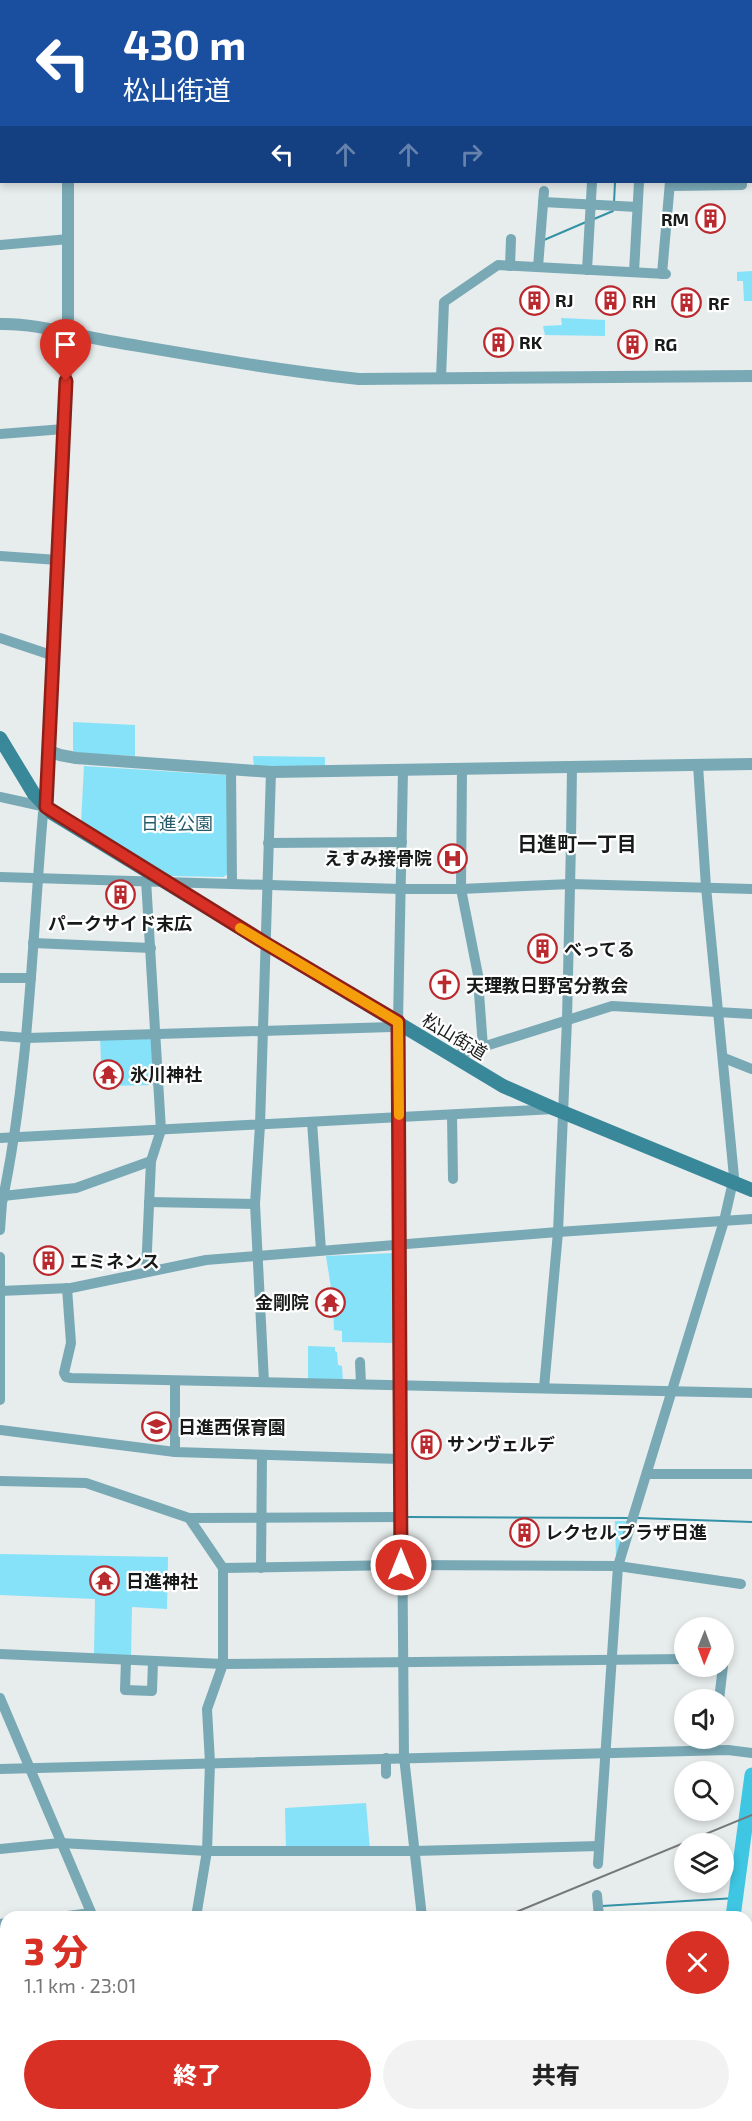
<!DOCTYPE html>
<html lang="ja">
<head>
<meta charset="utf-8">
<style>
	body { margin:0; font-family:"Exo 2","Noto Sans JP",sans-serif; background:#f2f2f2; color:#222; height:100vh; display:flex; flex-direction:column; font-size:22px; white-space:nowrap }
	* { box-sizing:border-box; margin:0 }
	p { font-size:20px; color:#767676 }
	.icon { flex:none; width:33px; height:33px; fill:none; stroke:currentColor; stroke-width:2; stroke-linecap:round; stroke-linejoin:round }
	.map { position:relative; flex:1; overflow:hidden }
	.drawer { position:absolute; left:0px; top:1911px; width:753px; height:210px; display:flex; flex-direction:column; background:#fff; border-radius:18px 18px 0 0; box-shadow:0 3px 9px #0003 }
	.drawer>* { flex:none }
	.top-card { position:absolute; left:0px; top:0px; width:753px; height:183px; box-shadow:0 3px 9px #0003; background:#1a4fa0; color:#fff; overflow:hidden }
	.needle { width:39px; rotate:181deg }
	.fabs { position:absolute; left:674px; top:1617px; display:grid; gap:12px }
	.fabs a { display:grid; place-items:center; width:60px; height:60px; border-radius:50%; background:#fff; box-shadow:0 3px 9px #0003; font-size:30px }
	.pin { position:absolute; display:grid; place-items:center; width:51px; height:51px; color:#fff; margin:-62px -26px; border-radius:50% 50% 50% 0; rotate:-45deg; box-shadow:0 0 6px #0007 }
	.pin .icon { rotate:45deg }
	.me { position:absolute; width:66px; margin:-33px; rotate:0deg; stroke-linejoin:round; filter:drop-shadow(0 0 4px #0008) }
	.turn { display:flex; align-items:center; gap:21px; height:126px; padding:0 24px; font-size:27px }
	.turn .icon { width:78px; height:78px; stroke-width:2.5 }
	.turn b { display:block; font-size:42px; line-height:51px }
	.lanes { display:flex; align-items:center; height:57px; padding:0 24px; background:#0003; justify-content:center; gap:30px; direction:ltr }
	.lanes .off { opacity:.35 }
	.round { display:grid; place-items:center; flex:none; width:63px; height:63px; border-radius:32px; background:#f2f2f2 }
	.head { display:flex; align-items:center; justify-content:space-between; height:102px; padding:0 24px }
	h1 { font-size:36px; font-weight:800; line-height:45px; color:#d93025 }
	.primary-button { display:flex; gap:12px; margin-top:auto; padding:12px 24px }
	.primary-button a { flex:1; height:69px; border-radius:36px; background:#d93025; color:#fff; font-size:24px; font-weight:800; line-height:69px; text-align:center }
	.primary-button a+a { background:#f2f2f2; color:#222 }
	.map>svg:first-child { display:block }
	.built { fill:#d3e1e5 }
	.green { fill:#86e2f8 }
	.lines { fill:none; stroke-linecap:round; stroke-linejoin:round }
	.stream { stroke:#3392a6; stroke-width:2 }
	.river { stroke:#3ec6e2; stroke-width:15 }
	.minor { stroke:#79a9b5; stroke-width:10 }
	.tertiary { stroke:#79a9b5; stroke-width:12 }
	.secondary { stroke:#39889a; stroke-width:14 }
	.rail { stroke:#757879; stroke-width:2 }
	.route-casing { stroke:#8d1f18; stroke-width:15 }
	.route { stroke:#d93025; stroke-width:10 }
	.slow { stroke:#f59e0b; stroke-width:10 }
	.labels { text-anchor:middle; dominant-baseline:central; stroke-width:4.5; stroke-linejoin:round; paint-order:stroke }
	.poi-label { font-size:18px; font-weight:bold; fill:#181a1a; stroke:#fff; text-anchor:start }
	.park-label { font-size:18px; fill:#265c68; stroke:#fff }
	.street-label { font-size:18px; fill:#181a1a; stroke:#fff }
	.neighbourhood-label { font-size:20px; font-weight:bold; fill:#181a1a; stroke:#fff }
</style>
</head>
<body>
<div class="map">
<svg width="752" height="2121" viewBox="0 0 752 2121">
	<rect width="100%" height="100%" fill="#e7eced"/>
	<polygon class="built" points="752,1940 752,2013 747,2013 747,1975"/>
	<g class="green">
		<polygon points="752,271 752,301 744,301 743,281 737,281 737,272"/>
		<polygon points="561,318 605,320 605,336 545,335 543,326 562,325"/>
		<polygon points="73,722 135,725 135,756 76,753 73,750"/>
		<polygon points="253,756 325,757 325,768 254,767"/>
		<polygon points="84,766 225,775 228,777 228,874 223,877 166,876 81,823"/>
		<polygon points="155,1035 158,1085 102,1086 100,1037"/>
		<polygon points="394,1253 395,1343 342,1342 342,1331 334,1330 333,1301 326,1256"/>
		<polygon points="308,1346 335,1347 335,1351 337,1352 338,1365 342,1366 343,1382 308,1381"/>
		<polygon points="615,1521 629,1521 616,1558"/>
		<polygon points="0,1554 168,1557 167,1609 132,1607 131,1656 94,1655 95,1599 0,1595"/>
		<polygon points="366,1803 370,1850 286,1850 285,1808"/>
		<polygon points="623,2115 705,2115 706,2121 624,2121"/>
	</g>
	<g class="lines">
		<g class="stream">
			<polyline points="614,203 615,182"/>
			<polyline points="594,219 613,211"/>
			<polyline points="544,240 586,222"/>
			<polyline points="407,1517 629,1518"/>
			<polyline points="638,1518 752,1522"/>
			<polyline points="602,1906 736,1898"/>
			<polyline points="527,2115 537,2121"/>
		</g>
		<g class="river">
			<polyline points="733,1917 752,1775"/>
			<polyline points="719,2115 720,2121"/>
		</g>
		<g class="minor">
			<polyline points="551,0 554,2"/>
			<polyline points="678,2 678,0"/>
			<polyline points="0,50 2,49"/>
			<polyline points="0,126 2,126"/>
			<polyline points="670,186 742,185 742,182"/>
			<polyline points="543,202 637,207"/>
			<polyline points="0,245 69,239"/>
			<polyline points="510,266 511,239"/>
			<polyline points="538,267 544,191"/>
			<polyline points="587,270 592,182"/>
			<polyline points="634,272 639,182"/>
			<polyline points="662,274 670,182"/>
			<polyline points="441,378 444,302 498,265 666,274"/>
			<polyline points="0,434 64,429"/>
			<polyline points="0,556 58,560"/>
			<polyline points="0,638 54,656"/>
			<polyline points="462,768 461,889 480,985 479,993 483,1047"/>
			<polyline points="231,769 232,884"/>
			<polyline points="403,770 398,1022 404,1757 422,1917"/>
			<path d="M0 797 46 807 43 813C32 943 29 1075 2 1203L0 1230"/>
			<polyline points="571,839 572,767"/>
			<polyline points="268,843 402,842"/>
			<polyline points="0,877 401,889 461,889 571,884 752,889"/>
			<polyline points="33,943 151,948"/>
			<polyline points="0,978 31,978"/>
			<polyline points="0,1036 27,1038 392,1027 398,1022"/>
			<polyline points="454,1056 612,1006 752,1014"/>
			<polyline points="724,1058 752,1069"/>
			<polyline points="452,1115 453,1179"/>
			<polyline points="312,1122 321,1250"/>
			<polyline points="0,1138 554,1109"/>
			<polyline points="3,1196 76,1188 151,1161"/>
			<polyline points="149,1202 255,1204"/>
			<polyline points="0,1257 0,1400"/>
			<polyline points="146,1272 151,1161 161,1130 146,880"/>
			<polyline points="67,1288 71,1343 64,1373 66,1377 71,1378 752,1393"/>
			<polyline points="0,1291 71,1288 206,1260 558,1232 752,1219"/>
			<polyline points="360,1362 361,1384"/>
			<polyline points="264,1382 255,1204 260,1125 271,772"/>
			<polyline points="544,1388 558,1232 567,1020 571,842"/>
			<polyline points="0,1430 175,1452 400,1459"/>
			<polyline points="175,1452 175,1381"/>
			<polyline points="647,1474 752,1474"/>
			<polyline points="0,1481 86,1483 189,1518 401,1517"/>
			<polyline points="189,1518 223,1568 223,1664 207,1709 210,1763 207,1851 196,1917"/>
			<polyline points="223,1568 401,1565 618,1566 741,1584"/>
			<polyline points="261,1568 262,1455"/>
			<polyline points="0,1654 223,1664 684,1659"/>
			<polyline points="126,1660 125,1690 152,1691 153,1661"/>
			<polyline points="0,1698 93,1917"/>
			<polyline points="719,1700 723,1666"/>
			<polyline points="386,1758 386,1774"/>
			<polyline points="0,1769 728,1750 752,1753"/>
			<polyline points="0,1849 60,1843 207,1851 414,1851 599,1846"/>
			<polyline points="598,1864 618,1566 724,1221 734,1177 706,887 698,765"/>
			<polyline points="597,1895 599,1917"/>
			<polyline points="60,1917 91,1913"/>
			<polyline points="0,1924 6,1923"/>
			<polyline points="0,2022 6,2021"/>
			<polyline points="0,2090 6,2087"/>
			<polyline points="179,2115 181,2121"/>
			<polyline points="444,2115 444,2121"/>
			<polyline points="620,2115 621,2121"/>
			<polyline points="318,2121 379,2115"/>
		</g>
		<g class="tertiary">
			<polyline points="68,0 68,2"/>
			<path d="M0 324C36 323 73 335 109 341 192 355 275 370 359 379L752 376"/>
			<polyline points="49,751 60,755 76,758 271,772 752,764"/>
			<polyline points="46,807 68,334 68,182"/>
		</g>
		<polyline class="secondary" points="0,738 34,794 52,813 265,943 503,1086 555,1109 752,1190"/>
		<g class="rail">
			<polyline points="504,1917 752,1815"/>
			<polyline points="22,2121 37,2115"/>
		</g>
	</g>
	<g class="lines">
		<defs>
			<polyline id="route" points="66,381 46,807 265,943 398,1022 401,1565"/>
		</defs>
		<use href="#route" class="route-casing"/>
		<use href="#route" class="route"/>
		<polyline class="slow" points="240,928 398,1022 399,1115"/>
	</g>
	<defs>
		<symbol id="building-ring" viewBox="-11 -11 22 22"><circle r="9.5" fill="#fff" stroke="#b9292e" stroke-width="1.5"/><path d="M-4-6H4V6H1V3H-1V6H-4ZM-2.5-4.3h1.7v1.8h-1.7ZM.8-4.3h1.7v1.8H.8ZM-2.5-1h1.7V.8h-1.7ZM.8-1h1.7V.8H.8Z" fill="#b9292e"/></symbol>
		<symbol id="hospital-ring" viewBox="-11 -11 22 22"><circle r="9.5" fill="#fff" stroke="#b9292e" stroke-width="1.5"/><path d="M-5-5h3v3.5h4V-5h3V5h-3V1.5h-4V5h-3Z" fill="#b9292e"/></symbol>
		<symbol id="church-ring" viewBox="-11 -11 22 22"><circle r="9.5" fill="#fff" stroke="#b9292e" stroke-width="1.5"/><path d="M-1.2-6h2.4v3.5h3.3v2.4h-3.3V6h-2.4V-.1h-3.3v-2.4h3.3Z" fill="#b9292e"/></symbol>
		<symbol id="temple-ring" viewBox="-11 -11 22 22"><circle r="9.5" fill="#fff" stroke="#b9292e" stroke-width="1.5"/><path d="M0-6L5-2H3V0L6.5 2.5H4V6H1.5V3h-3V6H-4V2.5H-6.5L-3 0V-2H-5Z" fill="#b9292e"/></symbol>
		<symbol id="school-ring" viewBox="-11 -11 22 22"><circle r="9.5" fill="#fff" stroke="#b9292e" stroke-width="1.5"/><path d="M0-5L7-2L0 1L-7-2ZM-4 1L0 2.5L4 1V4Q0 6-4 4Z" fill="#b9292e"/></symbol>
	</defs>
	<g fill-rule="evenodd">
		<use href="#building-ring" x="694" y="202" width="33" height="33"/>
		<use href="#building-ring" x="518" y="284" width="33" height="33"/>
		<use href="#building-ring" x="594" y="284" width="33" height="33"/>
		<use href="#building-ring" x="670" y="286" width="33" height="33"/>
		<use href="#building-ring" x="482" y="326" width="33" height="33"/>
		<use href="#building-ring" x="616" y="328" width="33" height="33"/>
		<use href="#hospital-ring" x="436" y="842" width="33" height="33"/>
		<use href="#building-ring" x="104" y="878" width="33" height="33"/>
		<use href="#building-ring" x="526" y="932" width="33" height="33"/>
		<use href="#church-ring" x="428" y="968" width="33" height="33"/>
		<use href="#temple-ring" x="92" y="1058" width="33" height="33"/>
		<use href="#building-ring" x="32" y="1244" width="33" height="33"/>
		<use href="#temple-ring" x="314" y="1286" width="33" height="33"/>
		<use href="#school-ring" x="140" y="1410" width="33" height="33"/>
		<use href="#building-ring" x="410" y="1428" width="33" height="33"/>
		<use href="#building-ring" x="508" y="1516" width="33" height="33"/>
		<use href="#temple-ring" x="88" y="1564" width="33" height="33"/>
	</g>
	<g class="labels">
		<g class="poi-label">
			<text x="689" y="219" text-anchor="end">RM</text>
			<text x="555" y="300">RJ</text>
			<text x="632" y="301">RH</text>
			<text x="708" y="303">RF</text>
			<text x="519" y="342">RK</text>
			<text x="654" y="344">RG</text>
			<text x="432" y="858" text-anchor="end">えすみ接骨院</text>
			<text x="120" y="923" text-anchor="middle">パークサイド末広</text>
			<text x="564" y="949">べってる</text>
			<text x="466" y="985">天理教日野宮分教会</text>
			<text x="130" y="1074">氷川神社</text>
			<text x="70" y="1261">エミネンス</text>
			<text x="309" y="1302" text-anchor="end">金剛院</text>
			<text x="178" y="1427">日進西保育園</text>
			<text x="447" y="1444">サンヴェルデ</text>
			<text x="545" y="1532">レクセルプラザ日進</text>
			<text x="126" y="1581">日進神社</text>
		</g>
		<g class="park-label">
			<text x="177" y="823">日進公園</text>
		</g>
		<g class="street-label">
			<text transform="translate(455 1036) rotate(31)">松山街道</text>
		</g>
		<g class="neighbourhood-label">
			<text x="577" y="843">日進町一丁目</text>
		</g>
	</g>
</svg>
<div class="fabs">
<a><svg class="needle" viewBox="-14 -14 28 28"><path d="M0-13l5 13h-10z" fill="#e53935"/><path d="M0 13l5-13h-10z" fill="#767676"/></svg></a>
<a><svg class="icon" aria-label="sound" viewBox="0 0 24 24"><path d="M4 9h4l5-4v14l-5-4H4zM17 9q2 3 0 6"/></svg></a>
<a><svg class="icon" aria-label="search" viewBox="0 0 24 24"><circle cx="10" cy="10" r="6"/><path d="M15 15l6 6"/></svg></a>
<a><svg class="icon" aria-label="layers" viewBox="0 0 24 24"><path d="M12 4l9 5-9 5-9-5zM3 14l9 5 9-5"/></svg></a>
</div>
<div class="pin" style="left:66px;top:381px;background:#d93025"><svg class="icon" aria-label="arrive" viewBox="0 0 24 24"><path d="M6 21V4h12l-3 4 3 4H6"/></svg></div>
<svg class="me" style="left:401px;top:1565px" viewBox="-20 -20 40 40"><circle r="17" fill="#d93025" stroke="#fff" stroke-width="3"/><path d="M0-11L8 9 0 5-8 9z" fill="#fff"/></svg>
<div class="top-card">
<div class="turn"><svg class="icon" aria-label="left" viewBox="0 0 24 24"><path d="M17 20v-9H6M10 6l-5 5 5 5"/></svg><div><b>430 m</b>松山街道</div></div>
<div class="lanes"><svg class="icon" aria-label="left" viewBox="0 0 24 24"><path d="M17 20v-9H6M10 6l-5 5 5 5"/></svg><svg class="icon off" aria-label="ahead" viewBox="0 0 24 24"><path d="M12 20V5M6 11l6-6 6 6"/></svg><svg class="icon off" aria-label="ahead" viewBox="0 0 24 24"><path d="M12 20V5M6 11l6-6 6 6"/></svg><svg class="icon off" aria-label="right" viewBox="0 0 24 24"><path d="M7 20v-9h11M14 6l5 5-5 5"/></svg></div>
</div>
<section class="drawer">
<div class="head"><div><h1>3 分</h1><p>1.1 km · 23:01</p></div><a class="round" style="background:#d93025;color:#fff"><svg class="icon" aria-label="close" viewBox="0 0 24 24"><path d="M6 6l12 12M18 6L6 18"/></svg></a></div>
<div class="primary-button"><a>終了</a><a>共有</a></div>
</section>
</div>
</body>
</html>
